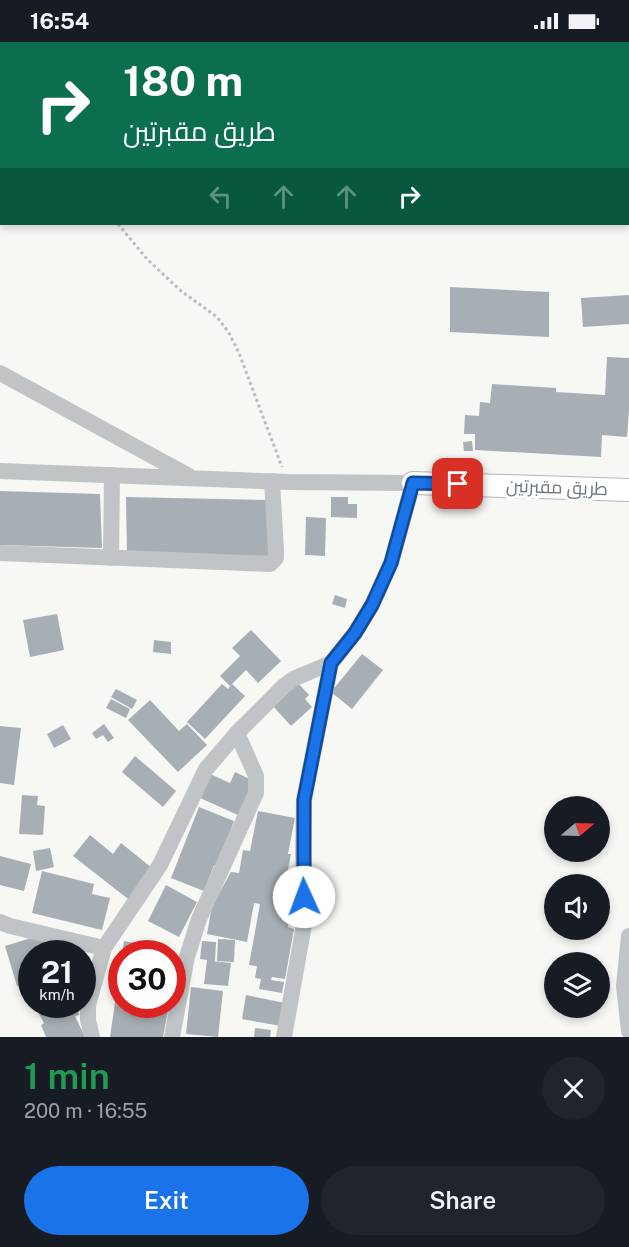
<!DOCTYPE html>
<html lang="en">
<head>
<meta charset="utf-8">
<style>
	body { margin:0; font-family:"Public Sans",Cairo,sans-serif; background:#20242c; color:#f1f3f6; height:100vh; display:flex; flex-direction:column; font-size:22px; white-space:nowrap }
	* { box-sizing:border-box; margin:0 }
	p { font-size:20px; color:#9ea1a6 }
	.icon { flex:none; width:33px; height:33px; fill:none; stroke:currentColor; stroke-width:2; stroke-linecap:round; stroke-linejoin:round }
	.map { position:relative; height:995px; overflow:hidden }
	.panel { display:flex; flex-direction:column; background:#171b24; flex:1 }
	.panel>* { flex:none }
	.banner { position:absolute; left:0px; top:0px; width:630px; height:183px; box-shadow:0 3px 9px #0003; background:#0b6e4f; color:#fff; overflow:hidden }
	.needle { width:39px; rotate:71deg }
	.buttons { position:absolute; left:544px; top:754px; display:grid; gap:12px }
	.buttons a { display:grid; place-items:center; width:66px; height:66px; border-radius:50%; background:#171b24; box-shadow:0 3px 9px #0003; font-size:30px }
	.speed { position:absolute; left:18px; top:898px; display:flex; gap:12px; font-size:30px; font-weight:700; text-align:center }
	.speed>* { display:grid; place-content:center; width:78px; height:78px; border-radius:50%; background:#171b24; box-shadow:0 3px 9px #0003; line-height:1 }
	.speed small { font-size:15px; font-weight:400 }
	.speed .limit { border:9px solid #d22; background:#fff; color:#111 }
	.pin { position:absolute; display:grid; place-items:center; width:51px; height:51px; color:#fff; margin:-26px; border-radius:12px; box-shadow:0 3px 9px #0006 }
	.me { position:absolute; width:66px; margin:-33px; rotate:358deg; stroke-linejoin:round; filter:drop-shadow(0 0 4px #0008) }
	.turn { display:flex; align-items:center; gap:21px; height:126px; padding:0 24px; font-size:27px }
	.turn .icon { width:78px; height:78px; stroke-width:2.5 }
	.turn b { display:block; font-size:42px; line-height:51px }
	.lanes { display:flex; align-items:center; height:57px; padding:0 24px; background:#0003; justify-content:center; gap:30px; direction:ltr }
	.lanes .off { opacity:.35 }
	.round { display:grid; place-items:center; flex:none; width:63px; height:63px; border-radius:32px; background:#20242c }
	.head { display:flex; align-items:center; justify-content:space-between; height:102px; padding:0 24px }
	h1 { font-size:36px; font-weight:600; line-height:45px; color:#1e9e55 }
	.button { display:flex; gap:12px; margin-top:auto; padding:12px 24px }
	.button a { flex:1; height:69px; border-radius:36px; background:#1a73e8; color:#fff; font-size:24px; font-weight:600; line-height:69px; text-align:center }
	.button a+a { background:#20242c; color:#f1f3f6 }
	.status { display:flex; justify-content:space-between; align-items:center; height:42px; padding:0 30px; background:#171b24; direction:ltr }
	.status svg { height:16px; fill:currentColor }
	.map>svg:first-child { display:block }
	.building { fill:#a8afb4 }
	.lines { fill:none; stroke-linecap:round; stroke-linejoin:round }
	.secondary-casing { stroke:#b3b8bb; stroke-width:24 }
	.path { stroke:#babdbf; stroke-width:3; stroke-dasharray:3 3; stroke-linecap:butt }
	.street { stroke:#c0c4c7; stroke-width:16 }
	.secondary { stroke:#fff; stroke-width:22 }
	.route-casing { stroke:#114b97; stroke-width:15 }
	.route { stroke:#1a73e8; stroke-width:10 }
	.labels { text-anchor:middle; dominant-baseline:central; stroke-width:6; stroke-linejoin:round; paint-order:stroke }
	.street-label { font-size:18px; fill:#697782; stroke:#fff }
</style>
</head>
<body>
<div class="status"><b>16:54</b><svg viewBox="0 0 49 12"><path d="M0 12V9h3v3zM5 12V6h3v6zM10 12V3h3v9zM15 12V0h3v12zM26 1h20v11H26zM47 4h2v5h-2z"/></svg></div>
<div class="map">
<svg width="629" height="995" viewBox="0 0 629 995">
	<rect width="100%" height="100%" fill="#f7f7f4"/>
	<g class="building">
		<polygon points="450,245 549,250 549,295 450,290"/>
		<polygon points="629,253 629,282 583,285 581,256"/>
		<polygon points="607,315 629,316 629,368 627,395 602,393 601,415 475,408 475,392 464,392 465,373 479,374 480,360 490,361 492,342 556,346 556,350 605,353"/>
		<polygon points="472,399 473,409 464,409 463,400"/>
		<polygon points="0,449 100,452 102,506 0,503"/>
		<polygon points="126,455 271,458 272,517 127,515"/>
		<polygon points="331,455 348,455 348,462 357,462 357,476 331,475"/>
		<polygon points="306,475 326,476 325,514 305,513"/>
		<polygon points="335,553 347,557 345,566 332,562"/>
		<polygon points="57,572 64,608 30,615 23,578"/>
		<polygon points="251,588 281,619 258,641 246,628 230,644 220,634 240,614 232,606"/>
		<polygon points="154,598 171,600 171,612 153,610"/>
		<polygon points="362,612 383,628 352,667 331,650"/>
		<polygon points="298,641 309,653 305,657 312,665 291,684 273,664"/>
		<polygon points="222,642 228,647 232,642 245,654 205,697 187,680"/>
		<polygon points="116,647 137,658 132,667 111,655"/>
		<polygon points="111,657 130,667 126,676 106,666"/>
		<polygon points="150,658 179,689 187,682 207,703 178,730 128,678"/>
		<polygon points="104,682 114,696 108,700 103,693 96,697 92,691"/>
		<polygon points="63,683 71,697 54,706 47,692"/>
		<polygon points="0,684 21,686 14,743 0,741"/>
		<polygon points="135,714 176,749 163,765 122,730"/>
		<polygon points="235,730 254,739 238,773 200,756 210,732 230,741"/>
		<polygon points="22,753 38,754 37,763 45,764 43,793 19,792"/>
		<polygon points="199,765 234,779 217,824 214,823 204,849 171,836"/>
		<polygon points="258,769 295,776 288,812 291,812 286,838 296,840 288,885 294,887 285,937 272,935 271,938 284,940 282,951 259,947 261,937 255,936 257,924 249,923 260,862 254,861 247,900 207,892 212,864 231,830 239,831 243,808 250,809"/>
		<polygon points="90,793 113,812 121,801 152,826 132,860 73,814"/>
		<polygon points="50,806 54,825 36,829 33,809"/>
		<polygon points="0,814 31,822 24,849 0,843"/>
		<polygon points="42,829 94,842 92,852 110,856 102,888 32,871"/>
		<polygon points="166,843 197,860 179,895 148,879"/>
		<polygon points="41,893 69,904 68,912 32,912 32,940 17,944 5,904"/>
		<polygon points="218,897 235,898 234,920 217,919"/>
		<polygon points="124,899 140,902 138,912 122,912"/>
		<polygon points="202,899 216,900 215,919 212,919 231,921 228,944 204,942 207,918 200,917"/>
		<polygon points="158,906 170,909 169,912 156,912"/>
		<polygon points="120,918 122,918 122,933 118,932"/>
		<polygon points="191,945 223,949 218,995 186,992"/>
		<polygon points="246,953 285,961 281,984 242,977"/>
		<polygon points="116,954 122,955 122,963 169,964 163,995 110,995"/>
		<polygon points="34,963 77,963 79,973 75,974 85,995 46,995 41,983 44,981"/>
		<polygon points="255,986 271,988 270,995 254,995"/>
	</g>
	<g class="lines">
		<defs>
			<polyline id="secondary" points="413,441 629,448"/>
		</defs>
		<use href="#secondary" class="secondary-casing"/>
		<g class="path">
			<polyline points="15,0 16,2"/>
			<polyline points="118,182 147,217 181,249 217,275 229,291 239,311 282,425"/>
		</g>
		<g class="street">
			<polyline points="0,331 189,434"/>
			<polyline points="0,429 289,440 413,441 391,521 372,563 355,591 331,621 304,758 303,812 305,877 284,995"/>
			<polyline points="0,511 270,522 276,516 276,509 272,439"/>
			<polyline points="111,516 112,433"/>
			<polyline points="0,880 10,884 104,906"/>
			<polyline points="629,894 624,944 629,989"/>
			<polyline points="92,995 88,978 88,963 104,906 160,823 206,727 237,691 284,644 293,637 331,621"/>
			<polyline points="172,995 187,915 199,877 256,751 256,734 237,691"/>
		</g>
		<use href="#secondary" class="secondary"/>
	</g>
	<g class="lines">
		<defs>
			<polyline id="route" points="304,855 304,758 331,621 355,591 372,563 391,521 413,441 458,442"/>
		</defs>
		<use href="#route" class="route-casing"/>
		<use href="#route" class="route"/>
	</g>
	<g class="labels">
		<g class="street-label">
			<text transform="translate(557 445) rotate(2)">طريق مقبرتين</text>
		</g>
	</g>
</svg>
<div class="buttons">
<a><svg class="needle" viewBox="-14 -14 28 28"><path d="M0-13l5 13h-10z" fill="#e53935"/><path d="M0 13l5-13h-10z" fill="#9ea1a6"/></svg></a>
<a><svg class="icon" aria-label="sound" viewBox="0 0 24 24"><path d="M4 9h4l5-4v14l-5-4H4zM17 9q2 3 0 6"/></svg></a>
<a><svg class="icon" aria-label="layers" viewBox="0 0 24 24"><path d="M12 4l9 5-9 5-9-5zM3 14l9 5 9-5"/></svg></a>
</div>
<div class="speed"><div>21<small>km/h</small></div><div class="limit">30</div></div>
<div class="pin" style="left:458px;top:442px;background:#d93025"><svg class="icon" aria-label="arrive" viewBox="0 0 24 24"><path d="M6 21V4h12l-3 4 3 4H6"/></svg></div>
<svg class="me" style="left:304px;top:855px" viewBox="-20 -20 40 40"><circle r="19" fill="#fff"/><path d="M0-13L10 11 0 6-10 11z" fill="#1a73e8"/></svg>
<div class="banner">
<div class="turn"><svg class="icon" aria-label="right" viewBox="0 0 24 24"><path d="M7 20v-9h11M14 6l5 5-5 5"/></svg><div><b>180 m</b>طريق مقبرتين</div></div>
<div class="lanes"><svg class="icon off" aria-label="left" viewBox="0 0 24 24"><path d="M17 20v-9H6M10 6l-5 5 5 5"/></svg><svg class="icon off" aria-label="ahead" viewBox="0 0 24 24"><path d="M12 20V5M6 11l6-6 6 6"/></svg><svg class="icon off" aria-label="ahead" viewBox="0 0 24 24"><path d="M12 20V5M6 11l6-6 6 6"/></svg><svg class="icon" aria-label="right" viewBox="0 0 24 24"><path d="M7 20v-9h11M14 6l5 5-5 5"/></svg></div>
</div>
</div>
<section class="panel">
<div class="head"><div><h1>1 min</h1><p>200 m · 16:55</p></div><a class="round"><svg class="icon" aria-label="close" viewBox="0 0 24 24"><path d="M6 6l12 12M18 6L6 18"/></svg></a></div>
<div class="button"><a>Exit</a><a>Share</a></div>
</section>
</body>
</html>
